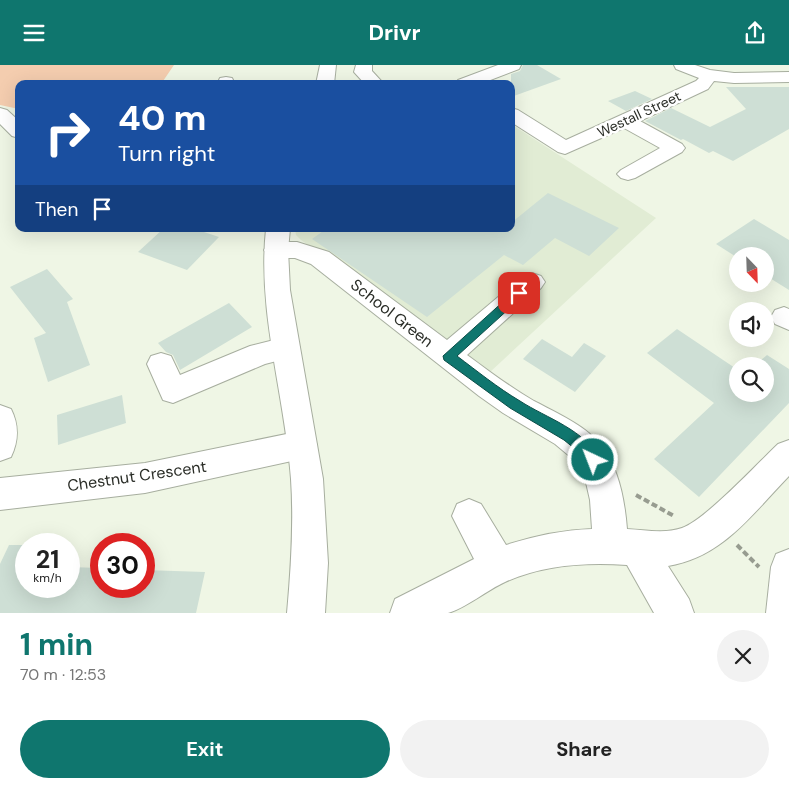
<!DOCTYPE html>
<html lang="en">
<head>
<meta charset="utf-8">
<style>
	body { margin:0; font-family:"DM Sans",sans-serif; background:#f2f2f2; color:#222; height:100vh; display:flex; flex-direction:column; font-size:19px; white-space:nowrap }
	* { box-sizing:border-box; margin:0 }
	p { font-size:16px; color:#767676 }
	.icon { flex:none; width:28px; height:28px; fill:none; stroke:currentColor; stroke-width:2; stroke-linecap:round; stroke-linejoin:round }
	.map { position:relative; height:548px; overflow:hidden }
	.panel { display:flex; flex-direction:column; background:#fff; flex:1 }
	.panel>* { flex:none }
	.top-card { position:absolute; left:15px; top:15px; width:500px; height:152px; border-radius:10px; box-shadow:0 5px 20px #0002; background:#1a4fa0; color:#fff; overflow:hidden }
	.needle { width:32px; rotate:157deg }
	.controls { position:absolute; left:729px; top:182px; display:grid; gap:10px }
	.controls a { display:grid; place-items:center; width:45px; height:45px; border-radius:50%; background:#fff; box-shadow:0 5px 20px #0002; font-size:25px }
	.speed { position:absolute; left:15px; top:468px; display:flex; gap:10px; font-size:25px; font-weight:700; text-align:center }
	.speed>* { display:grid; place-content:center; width:65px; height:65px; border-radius:50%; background:#fff; box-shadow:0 5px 20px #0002; line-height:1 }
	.speed small { font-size:12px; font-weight:400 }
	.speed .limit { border:8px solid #d22; background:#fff; color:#111 }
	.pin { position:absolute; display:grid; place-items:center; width:42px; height:42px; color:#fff; margin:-21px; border-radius:10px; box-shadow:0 2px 8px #0006 }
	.me { position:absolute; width:55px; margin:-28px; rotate:317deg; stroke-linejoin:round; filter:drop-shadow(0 0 4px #0008) }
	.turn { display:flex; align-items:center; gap:18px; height:105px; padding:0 20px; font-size:22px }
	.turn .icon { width:65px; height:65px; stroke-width:2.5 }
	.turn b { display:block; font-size:35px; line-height:42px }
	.then { display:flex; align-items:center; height:48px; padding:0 20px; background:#0003; gap:10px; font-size:19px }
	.round { display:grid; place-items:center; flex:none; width:52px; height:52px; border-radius:26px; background:#f2f2f2 }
	.head { display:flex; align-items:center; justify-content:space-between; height:85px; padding:0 20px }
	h1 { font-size:30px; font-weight:700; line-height:38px; color:#0f766e }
	.action { display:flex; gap:10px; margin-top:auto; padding:10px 20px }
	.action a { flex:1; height:58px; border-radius:30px; background:#0f766e; color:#fff; font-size:20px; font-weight:700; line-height:58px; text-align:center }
	.action a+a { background:#f2f2f2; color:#222 }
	header { display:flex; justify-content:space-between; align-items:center; height:65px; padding:0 20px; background:#0f766e; color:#fff; font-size:22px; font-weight:700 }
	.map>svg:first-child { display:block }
	.built { fill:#e1ecd4 }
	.green { fill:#f4cdaf }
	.building { fill:#cedfd5 }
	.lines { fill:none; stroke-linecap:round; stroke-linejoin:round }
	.minor-casing { stroke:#a7ae9f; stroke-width:2 }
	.major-casing { stroke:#a7ae9f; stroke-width:2 }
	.path { stroke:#979c90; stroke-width:4; stroke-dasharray:6 3; stroke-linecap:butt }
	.minor { fill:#fff; fill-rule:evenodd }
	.major { fill:#fff; fill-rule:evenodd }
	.route { fill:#0f766e; stroke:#0a4d48 }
	.labels { text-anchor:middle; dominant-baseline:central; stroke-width:5; stroke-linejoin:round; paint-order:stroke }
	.far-street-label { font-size:14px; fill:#2a2d27; stroke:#fff }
	.street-label { font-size:16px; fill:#2a2d27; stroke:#fff }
</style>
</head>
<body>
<header><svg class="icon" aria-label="menu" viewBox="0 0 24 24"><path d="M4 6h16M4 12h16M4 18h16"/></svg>Drivr<svg class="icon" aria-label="share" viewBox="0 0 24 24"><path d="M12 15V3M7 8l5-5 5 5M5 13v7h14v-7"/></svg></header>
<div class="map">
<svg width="789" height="548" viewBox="0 0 789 548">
	<rect width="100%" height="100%" fill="#eff6e5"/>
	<polygon class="built" points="511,59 656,153 489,308 301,175 296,170 295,164 511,164"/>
	<polygon class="green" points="0,0 174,0 161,19 19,19 19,44 0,40"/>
	<g class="building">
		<polygon points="523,0 537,0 561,14 511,32 511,9 520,6"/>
		<polygon points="726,22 789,22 789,64 733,96 713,86 709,88 683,74 681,75 645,56 671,43 710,62 746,44"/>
		<polygon points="635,26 652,34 626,46 608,36"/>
		<polygon points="548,128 619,163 589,191 555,173 523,200 504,190 427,252 312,174 326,164 511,164 511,158"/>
		<polygon points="754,154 789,175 789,225 765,210 765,191 738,191 738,193 716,179"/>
		<polygon points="163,164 195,164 219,172 187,205 138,187"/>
		<polygon points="47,204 73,234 67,237 90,300 48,317 34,273 46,268 10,222"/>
		<polygon points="229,238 252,262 180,305 173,290 166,287 158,278"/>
		<polygon points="677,264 738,305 738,329 765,329 765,301 754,301 767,290 789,304 789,338 699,432 654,394 714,338 647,288"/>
		<polygon points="542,274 572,292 584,278 606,291 575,327 523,294"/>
		<polygon points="122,330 126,358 58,380 57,350"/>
		<polygon points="9,480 26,480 26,521 69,521 69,502 101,503 101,521 144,521 144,505 205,507 196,548 0,548 0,499"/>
	</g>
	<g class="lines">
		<defs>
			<g id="minor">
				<polygon points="356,0 372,0 372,6 384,19 365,19 354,7"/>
				<polygon points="498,0 521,0 519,4 480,19 455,19 458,15"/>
				<polygon points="674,0 695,0 710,5 734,8 789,7 789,17 734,18 714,16 708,24 640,56 682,79 685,83 682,87 635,113 628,115 621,113 617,109 621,105 660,83 624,63 565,89 558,87 511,57 511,43 518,45 566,75 696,16 699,13 676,4"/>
				<polygon points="226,12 232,13 235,19 217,19 220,13"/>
				<polygon points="0,43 7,45 19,56 19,73 12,71 0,59"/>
				<path d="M276 177H297L329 187 447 275 523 211 532 208 541 211 545 217 541 223 467 290C489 306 511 323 534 336 551 345 569 353 585 365 616 388 624 427 627 464 645 465 665 469 682 463 705 455 757 399 778 379L789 375V411C752 449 723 492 668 501L689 534 694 548H654L627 500C587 497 542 500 505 517 489 524 464 544 448 548 437 548 403 548 390 548L395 534 474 494 452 451 457 439 469 434 481 439 506 480C534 471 563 465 592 464L590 435 585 413 573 394 555 379 503 348 479 331 311 199 295 193H276L268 191 264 185 268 179Z"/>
				<polygon points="784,242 789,244 789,265 775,259 771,252 775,245"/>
				<polygon points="286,272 296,275 300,283 296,291 265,299 173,338 163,335 147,299 151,291 161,288 171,291 180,310 250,281"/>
				<path d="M0 340 11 344C19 360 19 375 11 392L0 396Z"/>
				<polygon points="301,366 312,370 317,380 312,390 301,394 145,428 0,445 0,413 145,398"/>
				<polygon points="789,484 789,548 766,548 771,502 776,489"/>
			</g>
			<g id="major">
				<polygon points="320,0 336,0 334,19 316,19"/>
				<path d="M266 164H290L288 185 290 225 323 414 328 498 325 548H287C291 504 294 459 291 414 285 331 257 248 266 164Z"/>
			</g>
		</defs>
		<use href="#minor" class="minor-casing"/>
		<use href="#major" class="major-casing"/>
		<g class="path">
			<polyline points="636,430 674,451"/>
			<polyline points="737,480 759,502"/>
		</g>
		<use href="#minor" class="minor"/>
		<use href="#major" class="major"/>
	</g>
	<path class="route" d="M519 224 525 228 523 231 457 291C477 306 498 323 520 336 546 353 586 365 600 395L598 399 593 401 589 399 580 388 564 375 510 343 444 295 443 291 516 225Z"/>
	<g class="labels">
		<g class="far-street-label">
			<text transform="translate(639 49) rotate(-25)">Westall Street</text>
		</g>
		<g class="street-label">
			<text transform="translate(392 248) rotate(38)">School Green</text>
			<text transform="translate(137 411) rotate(-8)">Chestnut Crescent</text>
		</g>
	</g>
</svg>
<div class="controls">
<a><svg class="needle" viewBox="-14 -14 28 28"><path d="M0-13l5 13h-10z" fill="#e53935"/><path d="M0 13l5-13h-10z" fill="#767676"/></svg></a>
<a><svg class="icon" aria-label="sound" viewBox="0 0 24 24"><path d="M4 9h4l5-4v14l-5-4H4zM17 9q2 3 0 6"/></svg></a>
<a><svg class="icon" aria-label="search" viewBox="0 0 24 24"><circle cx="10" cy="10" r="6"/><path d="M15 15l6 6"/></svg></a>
</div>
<div class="speed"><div>21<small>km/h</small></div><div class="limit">30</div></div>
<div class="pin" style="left:519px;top:228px;background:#d93025"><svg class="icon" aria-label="arrive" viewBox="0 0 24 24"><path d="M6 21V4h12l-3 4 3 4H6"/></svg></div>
<svg class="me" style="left:593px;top:395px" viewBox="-20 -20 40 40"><circle r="17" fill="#0f766e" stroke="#fff" stroke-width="3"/><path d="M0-11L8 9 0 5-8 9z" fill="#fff"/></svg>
<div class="top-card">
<div class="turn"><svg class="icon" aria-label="right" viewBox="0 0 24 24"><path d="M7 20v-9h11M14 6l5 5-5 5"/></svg><div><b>40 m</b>Turn right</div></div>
<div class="then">Then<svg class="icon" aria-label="arrive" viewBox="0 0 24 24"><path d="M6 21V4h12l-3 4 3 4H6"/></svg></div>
</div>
</div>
<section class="panel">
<div class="head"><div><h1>1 min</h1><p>70 m · 12:53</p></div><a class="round"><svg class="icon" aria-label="close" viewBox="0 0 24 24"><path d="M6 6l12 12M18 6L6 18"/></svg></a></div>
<div class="action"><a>Exit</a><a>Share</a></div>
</section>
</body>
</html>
